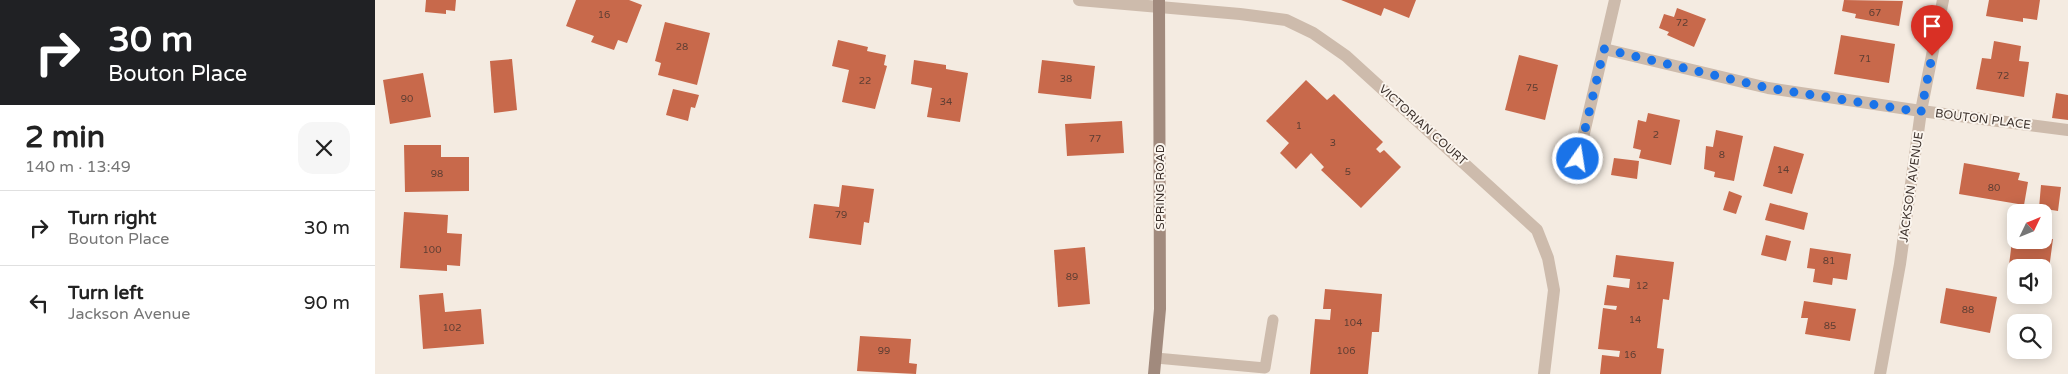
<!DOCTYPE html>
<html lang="en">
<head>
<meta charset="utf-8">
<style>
	body { margin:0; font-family:"Varela Round",sans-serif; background:#f6f6f6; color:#222; height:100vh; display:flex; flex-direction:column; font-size:19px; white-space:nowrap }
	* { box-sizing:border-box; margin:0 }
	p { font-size:16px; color:#767676 }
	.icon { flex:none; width:28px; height:28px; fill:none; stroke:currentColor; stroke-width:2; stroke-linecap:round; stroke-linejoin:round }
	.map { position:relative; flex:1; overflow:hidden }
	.sheet { display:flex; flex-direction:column; background:#fff; width:375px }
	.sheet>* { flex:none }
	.hud { background:#202124; color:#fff; overflow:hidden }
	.needle { width:32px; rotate:47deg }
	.buttons { position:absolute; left:1632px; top:204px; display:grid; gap:10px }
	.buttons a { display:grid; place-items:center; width:45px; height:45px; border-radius:10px; background:#fff; box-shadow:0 2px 12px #0003; font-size:25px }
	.pin { position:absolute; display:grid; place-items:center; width:42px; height:42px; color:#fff; margin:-51px -21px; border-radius:50% 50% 50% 0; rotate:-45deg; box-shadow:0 0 5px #0007 }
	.pin .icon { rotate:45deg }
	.me { position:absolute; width:55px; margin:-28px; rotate:13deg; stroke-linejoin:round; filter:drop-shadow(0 0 4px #0008) }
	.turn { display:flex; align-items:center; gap:18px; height:105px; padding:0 25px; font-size:22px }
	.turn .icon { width:65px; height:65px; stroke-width:2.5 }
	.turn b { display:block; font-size:35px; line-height:42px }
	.round { display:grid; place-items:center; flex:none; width:52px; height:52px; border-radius:15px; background:#f6f6f6 }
	.summary { display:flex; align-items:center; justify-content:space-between; height:85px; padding:0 25px }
	h1 { font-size:30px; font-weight:700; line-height:38px }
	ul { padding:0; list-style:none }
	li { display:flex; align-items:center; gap:15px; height:75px; padding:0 25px; border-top:1px solid #e0e0e0 }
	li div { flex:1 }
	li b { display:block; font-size:19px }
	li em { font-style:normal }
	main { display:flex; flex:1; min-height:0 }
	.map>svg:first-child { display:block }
	.building { fill:#c8694b }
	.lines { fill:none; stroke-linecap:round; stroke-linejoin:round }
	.service { stroke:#cdbbac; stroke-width:11 }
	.minor { stroke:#cdbbac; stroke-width:12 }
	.secondary { stroke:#a18a7d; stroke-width:12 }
	.route { stroke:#1a73e8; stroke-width:9; stroke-dasharray:0 16.2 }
	.labels { text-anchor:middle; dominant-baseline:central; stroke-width:4; stroke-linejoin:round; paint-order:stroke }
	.number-label { font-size:10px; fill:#5e3e33 }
	.street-label { font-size:12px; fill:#3b302b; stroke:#fbf5ee }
</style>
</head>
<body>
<main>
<section class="sheet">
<div class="hud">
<div class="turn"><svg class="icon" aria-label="right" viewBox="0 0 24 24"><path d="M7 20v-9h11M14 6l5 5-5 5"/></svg><div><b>30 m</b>Bouton Place</div></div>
</div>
<div class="summary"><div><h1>2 min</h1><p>140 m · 13:49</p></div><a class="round"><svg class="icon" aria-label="close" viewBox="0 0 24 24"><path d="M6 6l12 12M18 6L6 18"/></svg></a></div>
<ul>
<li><svg class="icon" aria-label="right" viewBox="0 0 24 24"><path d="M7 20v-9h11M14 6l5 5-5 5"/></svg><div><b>Turn right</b><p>Bouton Place</p></div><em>30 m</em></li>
<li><svg class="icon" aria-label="left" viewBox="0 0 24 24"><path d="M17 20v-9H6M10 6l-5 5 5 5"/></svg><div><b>Turn left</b><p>Jackson Avenue</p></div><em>90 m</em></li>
</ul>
</section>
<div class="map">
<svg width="1693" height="374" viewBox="0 0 1693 374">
	<rect width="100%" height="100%" fill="#f4ebe1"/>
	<g class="building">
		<polygon points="51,0 81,0 80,11 71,10 71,14 50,12"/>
		<polygon points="201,0 254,0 267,5 252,43 243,40 239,50 216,42 219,36 191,26"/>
		<polygon points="966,0 1041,0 1034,18 1009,8 1006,16"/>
		<polygon points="1469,0 1528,1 1524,26 1480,18 1481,14 1467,11"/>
		<polygon points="1614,0 1665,0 1662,20 1648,18 1648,22 1611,16"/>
		<polygon points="1302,8 1331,19 1319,47 1292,35 1294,32 1284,28 1289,14 1299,17"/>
		<polygon points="290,22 335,33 322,85 283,75 286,63 280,61"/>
		<polygon points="1466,35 1520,44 1514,83 1459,74"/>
		<polygon points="463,40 493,47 492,51 511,55 509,65 512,66 500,109 467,102 474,70 457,66"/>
		<polygon points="1619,41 1646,46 1644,61 1654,62 1649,97 1601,89 1607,58 1616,59"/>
		<polygon points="1144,55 1183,65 1170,120 1130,110"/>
		<polygon points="137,59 142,110 119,113 115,61"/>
		<polygon points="539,60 571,65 571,69 593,73 585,122 552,117 557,88 536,84"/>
		<polygon points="667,60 720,66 716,99 663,93"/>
		<polygon points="48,73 56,117 15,124 8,80"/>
		<polygon points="931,80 952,100 959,94 1008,142 1001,149 1005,153 1009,150 1026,167 986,208 946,170 949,167 936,153 921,169 905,153 914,143 891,121"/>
		<polygon points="298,89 324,95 320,108 316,107 313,121 291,115"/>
		<polygon points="1681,93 1693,95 1693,120 1677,118"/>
		<polygon points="1273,113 1305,120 1296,165 1264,158 1266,150 1258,148 1263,120 1271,122"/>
		<polygon points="747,121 749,153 692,156 690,124"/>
		<polygon points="1341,130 1368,136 1359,181 1339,177 1340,172 1329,169 1331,146 1338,147"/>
		<polygon points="29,145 66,145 66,157 94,157 94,191 30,192"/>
		<polygon points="1399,146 1429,154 1417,194 1388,186"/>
		<polygon points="1239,158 1264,161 1262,179 1236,175"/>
		<polygon points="1589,163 1645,173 1643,180 1653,182 1649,205 1584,194"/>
		<polygon points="467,185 499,189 494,223 489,222 486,245 434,238 439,204 464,207"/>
		<polygon points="1666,185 1686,187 1683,211 1664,208"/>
		<polygon points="1354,191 1367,196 1361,214 1348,210"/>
		<polygon points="1395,203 1433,213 1429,230 1390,220"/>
		<polygon points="29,212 73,215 72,233 87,234 85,266 72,265 72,271 25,268"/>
		<polygon points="1638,233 1641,234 1641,240 1678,239 1674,269 1641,268 1641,274 1633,273"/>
		<polygon points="1391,235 1416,241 1411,261 1386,255"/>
		<polygon points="710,247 715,304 683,307 679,250"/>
		<polygon points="1435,248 1476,254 1472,280 1458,278 1457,285 1438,282 1440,269 1432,268"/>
		<polygon points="1241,255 1299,262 1294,300 1288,299 1282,348 1289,349 1286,374 1225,374 1227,355 1244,357 1245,351 1223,349 1228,308 1241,310 1242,306 1229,305 1232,285 1254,288 1255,279 1238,277"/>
		<polygon points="1571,288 1622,297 1615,333 1565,323"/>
		<polygon points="950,289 1007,294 1004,332 997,332 993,374 935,374 940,319 955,320 956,309 948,309"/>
		<polygon points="68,293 70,312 106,309 109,344 48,349 44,295"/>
		<polygon points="1429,301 1481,309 1475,341 1430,334 1433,318 1426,318"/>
		<polygon points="485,336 536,339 534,363 542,364 541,374 482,371"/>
	</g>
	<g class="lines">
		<polyline class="service" points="781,358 890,368 898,320"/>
		<g class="minor">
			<polyline points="704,0 865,14 911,20 938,33 971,56 1162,230 1173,258 1179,290 1169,374"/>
			<polyline points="1229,49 1393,88 1546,111 1693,130"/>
			<polyline points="1203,159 1240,0"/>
			<polyline points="1505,374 1525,264 1546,111 1568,0"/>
		</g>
		<polyline class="secondary" points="779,374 785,309 784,0"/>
	</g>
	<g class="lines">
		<polyline class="route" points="1203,159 1229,49 1393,88 1546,112 1557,56"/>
	</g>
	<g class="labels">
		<g class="number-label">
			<text x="1500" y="13">67</text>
			<text x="229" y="15">16</text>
			<text x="1307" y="23">72</text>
			<text x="307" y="47">28</text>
			<text x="1490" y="59">71</text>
			<text x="1628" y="76">72</text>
			<text x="691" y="79">38</text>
			<text x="490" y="81">22</text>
			<text x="1157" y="88">75</text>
			<text x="32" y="99">90</text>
			<text x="571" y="102">34</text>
			<text x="924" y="126">1</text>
			<text x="1281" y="135">2</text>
			<text x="720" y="139">77</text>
			<text x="958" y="143">3</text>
			<text x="1347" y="155">8</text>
			<text x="1408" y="170">14</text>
			<text x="973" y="172">5</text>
			<text x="62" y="174">98</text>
			<text x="1619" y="188">80</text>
			<text x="466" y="215">79</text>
			<text x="57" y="250">100</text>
			<text x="1454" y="261">81</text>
			<text x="697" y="277">89</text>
			<text x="1267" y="286">12</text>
			<text x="1593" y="310">88</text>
			<text x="1260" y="320">14</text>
			<text x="978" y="323">104</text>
			<text x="1455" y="326">85</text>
			<text x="77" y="328">102</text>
			<text x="509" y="351">99</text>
			<text x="971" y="351">106</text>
			<text x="1255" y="355">16</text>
		</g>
		<g class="street-label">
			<text transform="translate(1608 119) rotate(7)">BOUTON PLACE</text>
			<text transform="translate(1048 125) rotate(42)">VICTORIAN COURT</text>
			<text transform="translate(785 187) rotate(-90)">SPRING ROAD</text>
			<text transform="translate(1536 187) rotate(-82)">JACKSON AVENUE</text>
		</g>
	</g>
</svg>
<div class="buttons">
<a><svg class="needle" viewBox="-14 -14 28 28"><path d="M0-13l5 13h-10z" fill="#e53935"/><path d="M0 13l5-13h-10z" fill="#767676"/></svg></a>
<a><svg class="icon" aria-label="sound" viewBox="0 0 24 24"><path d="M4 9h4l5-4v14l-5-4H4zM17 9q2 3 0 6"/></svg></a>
<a><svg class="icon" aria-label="search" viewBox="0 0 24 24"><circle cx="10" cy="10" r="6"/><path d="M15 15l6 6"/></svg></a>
</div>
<div class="pin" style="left:1557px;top:56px;background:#d93025"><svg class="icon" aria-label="arrive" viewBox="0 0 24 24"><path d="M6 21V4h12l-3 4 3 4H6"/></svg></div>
<svg class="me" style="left:1203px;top:159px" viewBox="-20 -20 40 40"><circle r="17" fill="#1a73e8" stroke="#fff" stroke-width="3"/><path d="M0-11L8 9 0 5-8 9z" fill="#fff"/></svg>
</div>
</main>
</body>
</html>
